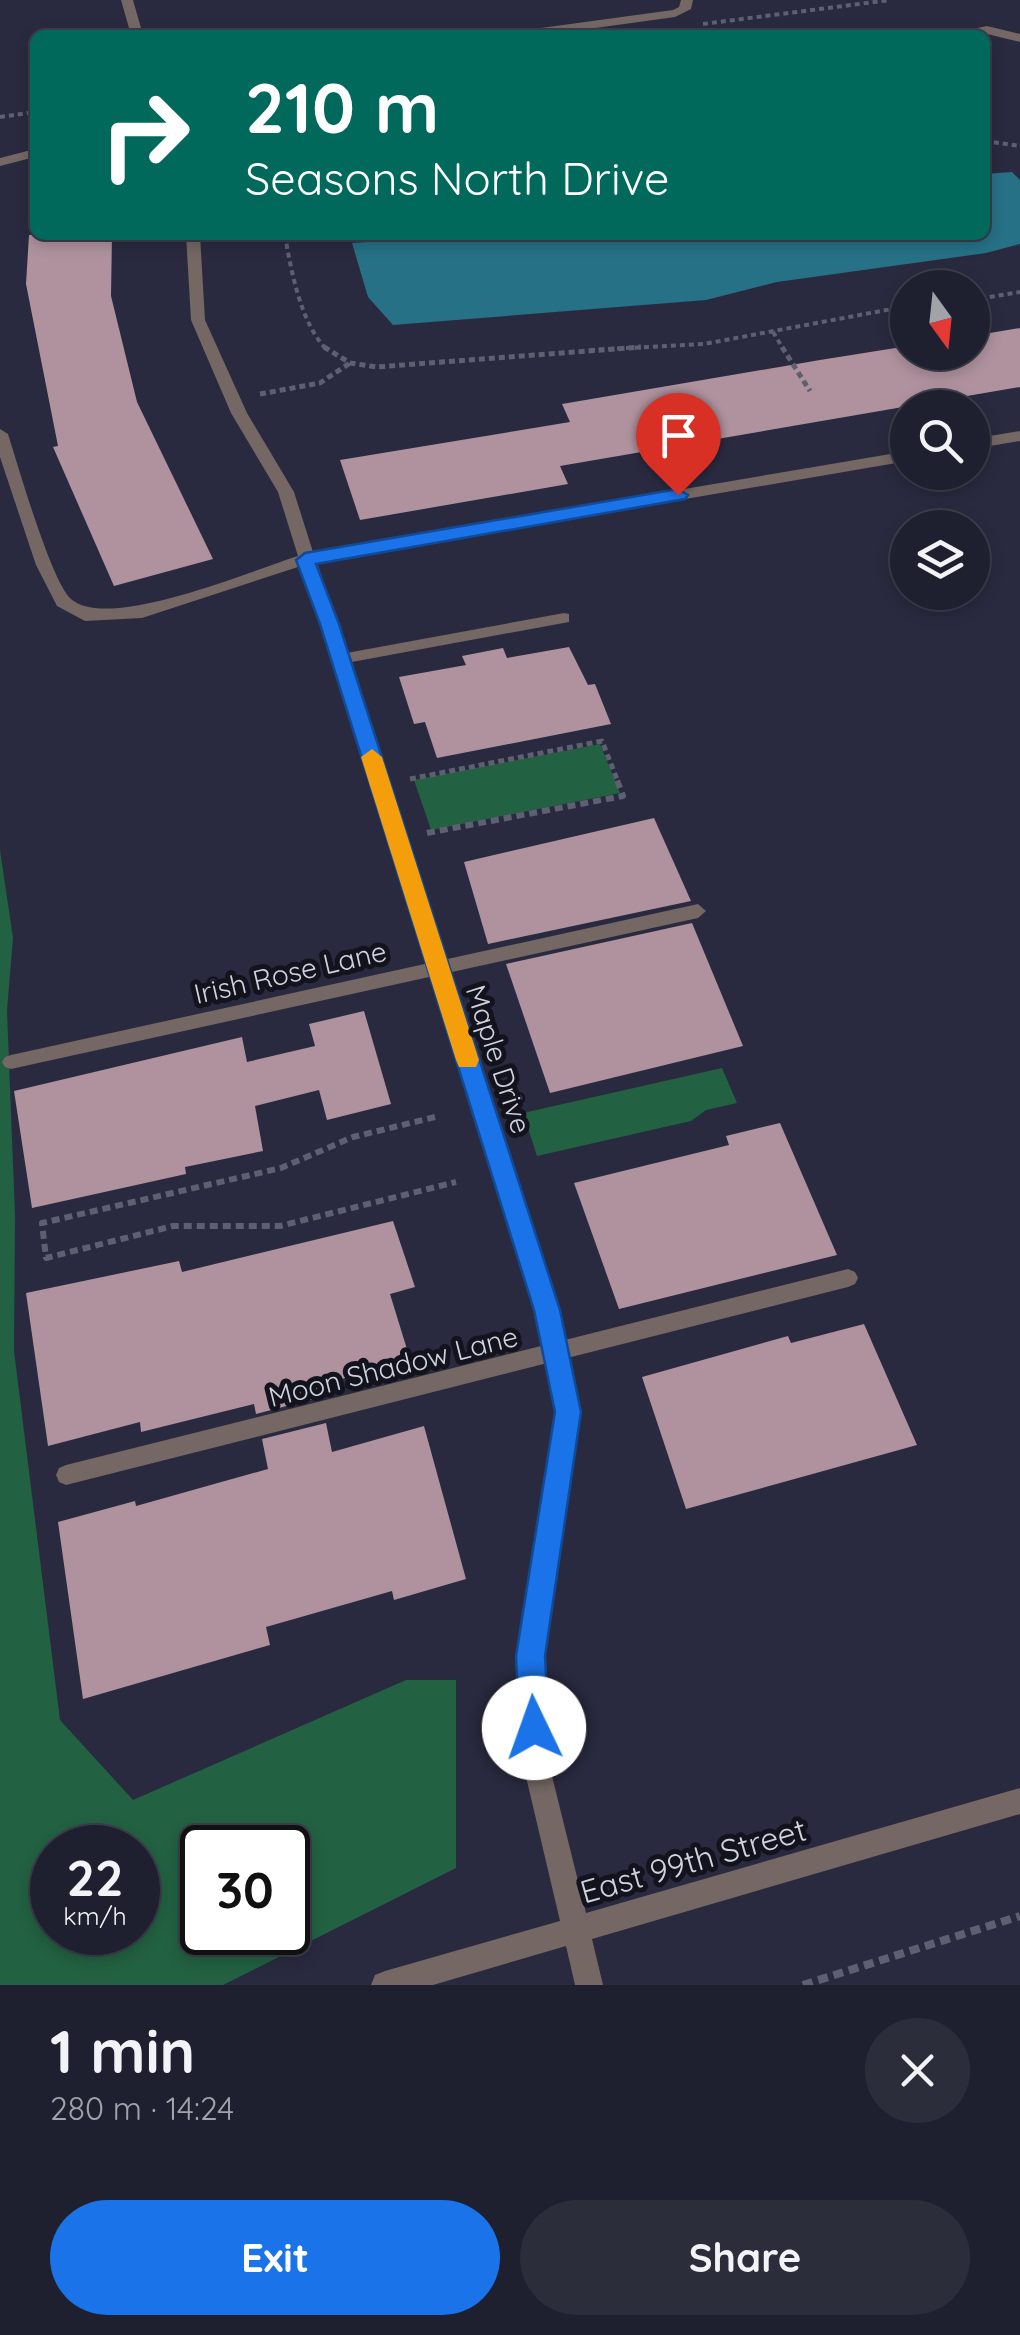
<!DOCTYPE html>
<html lang="en">
<head>
<meta charset="utf-8">
<style>
	body { margin:0; font-family:Quicksand,sans-serif; background:#2c2d3b; color:#f1f3f6; height:100vh; display:flex; flex-direction:column; font-size:38px; white-space:nowrap }
	* { box-sizing:border-box; margin:0 }
	p { font-size:32px; color:#a1a3aa }
	.icon { flex:none; width:55px; height:55px; fill:none; stroke:currentColor; stroke-width:2; stroke-linecap:round; stroke-linejoin:round }
	.map { position:relative; height:1985px; overflow:hidden }
	.details { display:flex; flex-direction:column; background:#1f202f; flex:1 }
	.details>* { flex:none }
	.hud { position:absolute; left:30px; top:30px; width:960px; height:210px; border-radius:15px; box-shadow:0 5px 15px #0003,0 0 0 2px #3c3e4b; background:#00695c; color:#fff; overflow:hidden }
	.needle { width:65px; rotate:165deg }
	.controls { position:absolute; left:890px; top:270px; display:grid; gap:20px }
	.controls a { display:grid; place-items:center; width:100px; height:100px; border-radius:50%; background:#1f202f; box-shadow:0 5px 15px #0003,0 0 0 2px #3c3e4b; font-size:50px }
	.speed { position:absolute; left:30px; top:1825px; display:flex; gap:20px; font-size:50px; font-weight:700; text-align:center }
	.speed>* { display:grid; place-content:center; width:130px; height:130px; border-radius:50%; background:#1f202f; box-shadow:0 5px 15px #0003,0 0 0 2px #3c3e4b; line-height:1 }
	.speed small { font-size:25px; font-weight:400 }
	.speed .limit { border:5px solid #111; border-radius:15px; background:#fff; color:#111 }
	.pin { position:absolute; display:grid; place-items:center; width:85px; height:85px; color:#fff; margin:-102px -42px; border-radius:50% 50% 50% 0; rotate:-45deg; box-shadow:0 0 10px #0007 }
	.pin .icon { rotate:45deg }
	.me { position:absolute; width:110px; margin:-55px; rotate:357deg; stroke-linejoin:round; filter:drop-shadow(0 0 8px #0008) }
	.turn { display:flex; align-items:center; gap:35px; height:210px; padding:0 50px; font-size:45px }
	.turn .icon { width:130px; height:130px; stroke-width:2.5 }
	.turn b { display:block; font-size:70px; line-height:85px }
	.round { display:grid; place-items:center; flex:none; width:105px; height:105px; border-radius:52px; background:#2c2d3b }
	.summary { display:flex; align-items:center; justify-content:space-between; height:170px; padding:0 50px }
	h1 { font-size:60px; font-weight:700; line-height:75px }
	.primary-button { display:flex; gap:20px; margin-top:auto; padding:20px 50px }
	.primary-button a { flex:1; height:115px; border-radius:60px; background:#1a73e8; color:#fff; font-size:40px; font-weight:700; line-height:115px; text-align:center }
	.primary-button a+a { background:#2c2d3b; color:#f1f3f6 }
	.map>svg:first-child { display:block }
	.green { fill:#226141; fill-rule:evenodd }
	.water { fill:#267186 }
	.building { fill:#af929e }
	.lines { fill:none; stroke-linecap:round; stroke-linejoin:round }
	.path-far3 { stroke:#5e6072; stroke-width:4; stroke-dasharray:5 4; stroke-linecap:butt }
	.path-far2 { stroke:#5e6072; stroke-width:5; stroke-dasharray:6 4; stroke-linecap:butt }
	.path-far1 { stroke:#5e6072; stroke-width:6; stroke-dasharray:8 5; stroke-linecap:butt }
	.path { stroke:#5e6072; stroke-width:8; stroke-dasharray:10 6; stroke-linecap:butt }
	.service { fill:#746764; fill-rule:evenodd }
	.minor { fill:#746764; fill-rule:evenodd }
	.route { fill:#1a73e8; stroke:#114b97; stroke-width:2.5 }
	.slow { fill:#f59e0b }
	.labels { text-anchor:middle; dominant-baseline:central; stroke-width:10; stroke-linejoin:round; paint-order:stroke }
	.street-label { font-size:28px; fill:#d0d2e0; stroke:#13131d }
	.near-street-label { font-size:32px; fill:#d0d2e0; stroke:#13131d }
</style>
</head>
<body>
<div class="map">
<svg width="1020" height="1985" viewBox="0 0 1020 1985">
	<rect width="100%" height="100%" fill="#292a3f"/>
	<g class="green">
		<polygon points="600,744 620,793 431,830 414,780"/>
		<path d="M0 850 13 938 7 1011 15 1215 14 1351 60 1720 133 1800 406 1680H456V1868L223 1985H0ZM52 1848H138V1932H52ZM202 1848H288V1932H202Z"/>
		<polygon points="722,1068 737,1103 706,1110 691,1121 537,1156 523,1113"/>
	</g>
	<polygon class="water" points="1012,172 1020,180 1020,244 986,253 777,282 706,300 393,325 368,297 352,243 473,235 985,235 985,174"/>
	<g class="building">
		<polygon points="29,235 112,235 111,296 137,402 213,559 114,586 53,447 58,446 26,284"/>
		<polygon points="1020,328 1020,387 560,466 568,484 360,520 340,460 570,422 562,404 820,360 908,346 908,352 972,352 972,336"/>
		<polygon points="569,647 588,685 595,684 611,724 437,758 425,722 414,724 399,677 466,665 462,656 503,648 507,658"/>
		<polygon points="654,818 691,901 488,944 464,862"/>
		<polygon points="692,923 743,1046 550,1093 506,964"/>
		<polygon points="364,1011 391,1104 327,1120 319,1090 255,1106 263,1151 185,1167 186,1174 32,1208 14,1091 242,1037 247,1062 315,1046 309,1024"/>
		<polygon points="780,1123 837,1255 619,1309 574,1183 729,1145 726,1136"/>
		<polygon points="393,1221 415,1287 390,1294 410,1359 318,1386 321,1397 256,1414 254,1404 141,1432 140,1422 48,1446 26,1293 179,1261 182,1272"/>
		<polygon points="864,1324 917,1445 686,1509 642,1377 788,1336 791,1343"/>
		<polygon points="326,1423 332,1452 424,1426 466,1579 394,1600 392,1591 266,1627 270,1645 83,1699 58,1522 135,1501 136,1506 268,1469 262,1439"/>
	</g>
	<g class="lines">
		<g class="path-far3">
			<polyline points="703,24 890,0"/>
			<polyline points="0,117 35,112"/>
			<polyline points="985,141 1020,146"/>
			<path d="M285 235C291 271 301 324 327 350"/>
			<polyline points="972,300 1020,292"/>
			<polyline points="773,332 784,350"/>
			<polyline points="590,350 704,344 908,306"/>
		</g>
		<g class="path-far2">
			<polyline points="324,347 350,363 377,367 641,347"/>
			<polyline points="782,347 810,391"/>
			<polyline points="260,394 320,383 350,363"/>
			<polyline points="410,779 602,741 618,782"/>
		</g>
		<g class="path-far1">
			<polyline points="427,833 623,796 617,780"/>
			<polyline points="435,1117 353,1137 281,1168 42,1223 46,1258 173,1226 280,1226 456,1182"/>
		</g>
		<polyline class="path" points="803,1985 1020,1916"/>
		<g class="service">
			<polygon points="564,613 569,614 569,622 341,664 333,659 341,654"/>
			<polygon points="698,904 706,911 698,918 11,1069 5,1067 2,1062 5,1057 11,1055"/>
			<polygon points="848,1269 855,1272 858,1278 855,1284 848,1287 66,1485 59,1482 56,1475 59,1468 66,1465"/>
		</g>
		<g class="minor">
			<polygon points="121,0 133,0 143,35 131,35"/>
			<polygon points="681,0 693,0 691,9 675,17 545,35 513,35 519,31 673,10 679,7"/>
			<polygon points="987,26 1020,34 1020,42 987,34 945,35"/>
			<polygon points="35,149 35,157 0,166 0,158"/>
			<path d="M186 235H200L205 320 247 413 294 492 313 552 908 451V461L317 562 558 1310 580 1412 544 1656 549 1764 586 1913 1020 1788V1814L592 1939 603 1985H575L566 1946 433 1985H371L375 1975 385 1971 560 1921 523 1764 518 1656 556 1412 536 1310 301 566 142 618 85 621 57 606 36 565 0 457V429L8 434C18 465 51 581 71 599 107 632 253 570 298 556L278 492 231 413 191 320Z"/>
			<polygon points="1020,431 1020,441 972,449 972,439"/>
		</g>
	</g>
	<polygon class="route" points="678,489 688,495 685,499 316,564 339,624 560,1310 581,1412 545,1656 549,1728 545,1738 534,1743 524,1738 519,1728 516,1656 555,1412 534,1310 320,624 296,560 305,553"/>
	<polygon class="slow" points="372,749 382,757 479,1060 476,1067 459,1067 456,1060 361,757"/>
	<g class="labels">
		<g class="street-label">
			<text transform="translate(290 972) rotate(-13)">Irish Rose Lane</text>
			<text transform="translate(499 1059) rotate(72)">Maple Drive</text>
			<text transform="translate(393 1366) rotate(-14)">Moon Shadow Lane</text>
		</g>
		<g class="near-street-label">
			<text transform="translate(693 1860) rotate(-16)">East 99th Street</text>
		</g>
	</g>
</svg>
<div class="controls">
<a><svg class="needle" viewBox="-14 -14 28 28"><path d="M0-13l5 13h-10z" fill="#e53935"/><path d="M0 13l5-13h-10z" fill="#a1a3aa"/></svg></a>
<a><svg class="icon" aria-label="search" viewBox="0 0 24 24"><circle cx="10" cy="10" r="6"/><path d="M15 15l6 6"/></svg></a>
<a><svg class="icon" aria-label="layers" viewBox="0 0 24 24"><path d="M12 4l9 5-9 5-9-5zM3 14l9 5 9-5"/></svg></a>
</div>
<div class="speed"><div>22<small>km/h</small></div><div class="limit">30</div></div>
<div class="pin" style="left:678px;top:495px;background:#d93025"><svg class="icon" aria-label="arrive" viewBox="0 0 24 24"><path d="M6 21V4h12l-3 4 3 4H6"/></svg></div>
<svg class="me" style="left:534px;top:1728px" viewBox="-20 -20 40 40"><circle r="19" fill="#fff"/><path d="M0-13L10 11 0 6-10 11z" fill="#1a73e8"/></svg>
<div class="hud">
<div class="turn"><svg class="icon" aria-label="right" viewBox="0 0 24 24"><path d="M7 20v-9h11M14 6l5 5-5 5"/></svg><div><b>210 m</b>Seasons North Drive</div></div>
</div>
</div>
<section class="details">
<div class="summary"><div><h1>1 min</h1><p>280 m · 14:24</p></div><a class="round"><svg class="icon" aria-label="close" viewBox="0 0 24 24"><path d="M6 6l12 12M18 6L6 18"/></svg></a></div>
<div class="primary-button"><a>Exit</a><a>Share</a></div>
</section>
</body>
</html>
